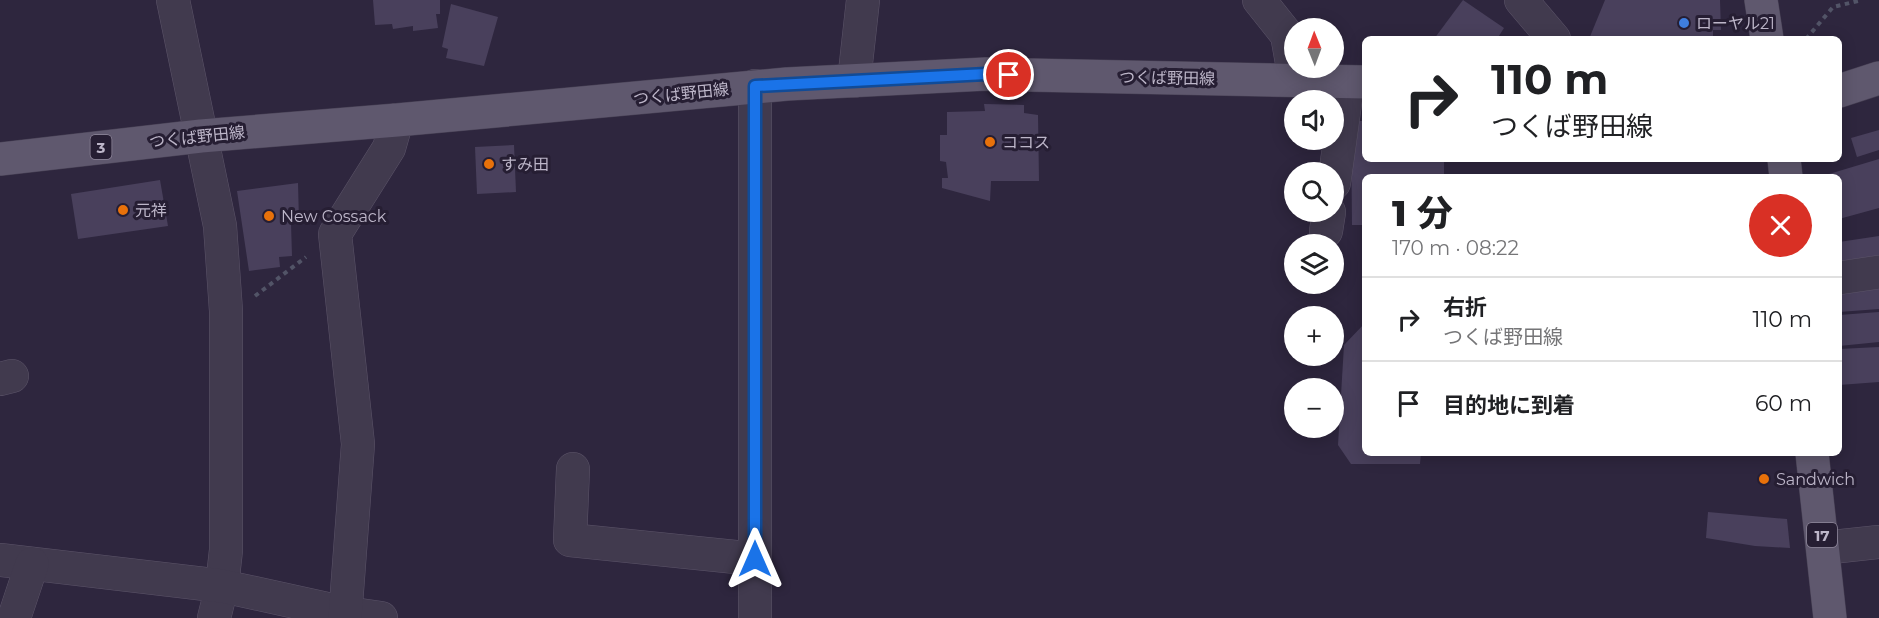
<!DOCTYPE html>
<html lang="ja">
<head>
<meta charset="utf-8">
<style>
	body { margin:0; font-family:Montserrat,"Noto Sans JP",sans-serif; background:#f2f2f2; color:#202124; height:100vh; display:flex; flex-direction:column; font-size:22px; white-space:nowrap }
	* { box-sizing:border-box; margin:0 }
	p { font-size:20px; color:#757577 }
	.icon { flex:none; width:33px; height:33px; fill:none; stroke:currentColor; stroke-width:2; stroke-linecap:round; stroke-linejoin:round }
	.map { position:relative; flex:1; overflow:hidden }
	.side { position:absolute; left:1362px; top:174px; width:480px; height:282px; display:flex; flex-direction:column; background:#fff; border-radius:9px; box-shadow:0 3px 15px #0003 }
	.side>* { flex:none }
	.hud { position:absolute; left:1362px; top:36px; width:480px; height:126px; border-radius:9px; box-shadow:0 3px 15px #0003; background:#fff; color:#202124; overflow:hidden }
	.needle { width:39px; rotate:359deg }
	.fabs { position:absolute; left:1284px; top:18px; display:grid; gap:12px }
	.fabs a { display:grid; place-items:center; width:60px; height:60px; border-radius:50%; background:#fff; box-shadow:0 3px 15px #0003; font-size:30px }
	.pin { position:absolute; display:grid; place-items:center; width:51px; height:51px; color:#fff; margin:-26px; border:3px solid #fff; border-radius:50%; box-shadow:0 2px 6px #0007 }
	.me { position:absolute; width:66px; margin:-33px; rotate:0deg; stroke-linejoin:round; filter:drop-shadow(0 0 4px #0008) }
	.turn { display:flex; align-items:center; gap:21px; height:126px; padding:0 30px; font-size:27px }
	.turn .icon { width:78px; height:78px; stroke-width:2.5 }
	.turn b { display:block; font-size:42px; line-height:51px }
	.round { display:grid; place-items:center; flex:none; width:63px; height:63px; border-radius:32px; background:#f2f2f2 }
	.head { display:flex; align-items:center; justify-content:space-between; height:102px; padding:0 30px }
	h1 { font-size:36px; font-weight:800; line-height:45px }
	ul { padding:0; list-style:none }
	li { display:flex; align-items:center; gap:18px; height:84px; padding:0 30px; border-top:2px solid #e0e0e0 }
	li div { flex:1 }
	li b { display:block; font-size:22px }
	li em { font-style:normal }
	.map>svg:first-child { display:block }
	.building { fill:#49405c }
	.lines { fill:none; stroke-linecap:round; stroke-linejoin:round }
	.minor-casing { stroke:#5c5469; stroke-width:34 }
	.major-casing { stroke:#474054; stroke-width:34 }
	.path { stroke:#525467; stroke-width:4; stroke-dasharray:4.5 4.5; stroke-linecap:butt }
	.minor { stroke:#413a4e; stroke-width:33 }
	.major { stroke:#5f586e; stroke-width:33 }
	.route-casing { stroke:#114b97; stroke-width:15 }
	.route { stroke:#1a73e8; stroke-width:10 }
	.shop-dot { fill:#3f7fe0; stroke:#261e33; stroke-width:2 }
	.food-dot { fill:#e8710a; stroke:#261e33; stroke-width:2 }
	.labels { text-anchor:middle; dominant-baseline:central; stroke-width:6; stroke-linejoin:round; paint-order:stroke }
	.shield { fill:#261e33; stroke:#90889c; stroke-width:1.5 }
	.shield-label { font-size:15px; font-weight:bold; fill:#bdb6c9 }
	.poi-label { font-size:16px; fill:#bdb6c9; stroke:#261e33; text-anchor:start }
	.street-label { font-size:16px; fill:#bdb6c9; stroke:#261e33 }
</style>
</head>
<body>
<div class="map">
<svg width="1879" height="618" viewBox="0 0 1879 618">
	<rect width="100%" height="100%" fill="#2e263e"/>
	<g class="building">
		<polygon points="373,0 440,0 440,14 436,14 438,28 413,31 413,26 393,29 392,24 375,25"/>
		<polygon points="1463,0 1504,28 1497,39 1434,39"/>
		<polygon points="1605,0 1720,0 1721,30 1713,30 1713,39 1589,39"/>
		<polygon points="451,4 498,17 484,66 446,58 448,49 442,47"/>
		<polygon points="984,104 1024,105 1024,113 1038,115 1039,181 991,181 990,201 942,188 942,178 948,178 946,162 940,161 940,135 947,135 947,112 985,111"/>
		<polygon points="1351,121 1365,121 1365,159 1444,159 1444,177 1365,177 1365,225 1352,225"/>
		<polygon points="1879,130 1879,150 1857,157 1851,138"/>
		<polygon points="514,145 516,192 477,194 475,147"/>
		<polygon points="1879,159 1879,208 1839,219 1839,177 1830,177 1829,174"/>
		<polygon points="160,180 168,226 78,239 71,194"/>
		<polygon points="298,183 299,221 291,223 292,256 279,257 280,267 249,271 237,191"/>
		<polygon points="1879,236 1879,262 1839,267 1839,242"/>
		<polygon points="1879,282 1879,309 1839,312 1839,288"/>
		<polygon points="1879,312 1879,342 1839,346 1839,315"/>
		<polygon points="1365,323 1365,453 1421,453 1420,464 1351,464 1338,445 1344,345"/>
		<polygon points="1879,347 1879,382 1839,385 1839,349"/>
		<polygon points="1708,512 1787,519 1790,548 1755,546 1706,538"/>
	</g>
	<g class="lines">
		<defs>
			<g id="minor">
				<polyline points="173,0 220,226 226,311 226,550 222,586 214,618"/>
				<polyline points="1259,0 1287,35 1295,80"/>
				<polyline points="1521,0 1554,39"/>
				<polyline points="854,81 863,0"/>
				<polyline points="755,86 755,618"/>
				<polyline points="1334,183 1348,82"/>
				<polyline points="1326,231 1329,212"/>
				<polyline points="1839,278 1879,272"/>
				<polyline points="0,379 12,376"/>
				<polyline points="573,469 570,540 755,559"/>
				<polyline points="1823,548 1879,542"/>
				<polyline points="0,560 222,586 346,613 381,618"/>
				<polyline points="14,618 32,564"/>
				<polyline points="345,618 358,444 335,234 389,148 397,120"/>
			</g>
			<g id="major">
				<polyline points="1761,0 1767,39"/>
				<polyline points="1839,91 1879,78"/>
				<polyline points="0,159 201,136 397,120 787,84 986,74 1365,82"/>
				<polyline points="1784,159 1786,177"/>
				<polyline points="1812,453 1830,618"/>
			</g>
		</defs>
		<use href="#minor" class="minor-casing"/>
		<use href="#major" class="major-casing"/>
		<g class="path">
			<polyline points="1806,39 1833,7 1862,0"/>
			<polyline points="255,296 306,257"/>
		</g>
		<use href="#minor" class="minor"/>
		<use href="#major" class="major"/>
	</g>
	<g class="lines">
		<defs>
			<polyline id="route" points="755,559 755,86 986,74 1009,75"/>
		</defs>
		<use href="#route" class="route-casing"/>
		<use href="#route" class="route"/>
	</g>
	<circle class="shop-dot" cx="1684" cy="23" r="6"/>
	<g class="food-dot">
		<circle cx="990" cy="142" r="6"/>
		<circle cx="489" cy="164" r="6"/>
		<circle cx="123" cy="210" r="6"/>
		<circle cx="269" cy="216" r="6"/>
		<circle cx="1764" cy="479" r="6"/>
	</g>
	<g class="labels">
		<g class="shield">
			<rect x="90.5" y="135" width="21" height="24" rx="4.5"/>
			<rect x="1807" y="523" width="30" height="24" rx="4.5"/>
		</g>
		<g class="shield-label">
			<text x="101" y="147">3</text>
			<text x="1822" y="535">17</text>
		</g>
		<g class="poi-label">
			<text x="1696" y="23">ローヤル21</text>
			<text x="1002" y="142">ココス</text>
			<text x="501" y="164">すみ田</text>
			<text x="135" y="210">元祥</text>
			<text x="281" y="216">New Cossack</text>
			<text x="1776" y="479">Sandwich</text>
		</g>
		<g class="street-label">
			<text transform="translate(1167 78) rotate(1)">つくば野田線</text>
			<text transform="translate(681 94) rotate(-6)">つくば野田線</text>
			<text transform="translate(197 137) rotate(-6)">つくば野田線</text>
		</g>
	</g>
</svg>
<div class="fabs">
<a><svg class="needle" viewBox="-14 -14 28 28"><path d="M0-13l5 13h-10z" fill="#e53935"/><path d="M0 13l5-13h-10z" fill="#757577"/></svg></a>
<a><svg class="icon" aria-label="sound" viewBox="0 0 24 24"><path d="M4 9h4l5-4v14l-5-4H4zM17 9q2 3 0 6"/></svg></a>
<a><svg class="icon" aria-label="search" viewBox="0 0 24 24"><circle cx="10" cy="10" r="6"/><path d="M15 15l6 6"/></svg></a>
<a><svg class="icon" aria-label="layers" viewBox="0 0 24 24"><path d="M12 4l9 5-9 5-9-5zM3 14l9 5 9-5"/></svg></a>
<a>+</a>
<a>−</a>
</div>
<div class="pin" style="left:1009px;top:75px;background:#d93025"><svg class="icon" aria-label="arrive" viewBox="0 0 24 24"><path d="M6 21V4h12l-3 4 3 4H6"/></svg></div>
<svg class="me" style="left:755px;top:559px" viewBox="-20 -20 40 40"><path d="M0-17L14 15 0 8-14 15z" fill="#1a73e8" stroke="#fff" stroke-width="4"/></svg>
<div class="hud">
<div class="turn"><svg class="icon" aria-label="right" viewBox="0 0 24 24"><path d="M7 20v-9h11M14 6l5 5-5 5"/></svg><div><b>110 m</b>つくば野田線</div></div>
</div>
<section class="side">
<div class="head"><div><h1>1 分</h1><p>170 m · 08:22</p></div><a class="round" style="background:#d93025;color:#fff"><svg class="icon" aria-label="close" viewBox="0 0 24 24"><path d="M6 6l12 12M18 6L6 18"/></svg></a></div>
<ul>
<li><svg class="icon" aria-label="right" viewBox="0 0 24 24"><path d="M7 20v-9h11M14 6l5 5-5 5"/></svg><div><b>右折</b><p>つくば野田線</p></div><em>110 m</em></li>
<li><svg class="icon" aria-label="arrive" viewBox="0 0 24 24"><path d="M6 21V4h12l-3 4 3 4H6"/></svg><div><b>目的地に到着</b></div><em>60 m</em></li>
</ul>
</section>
</div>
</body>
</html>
